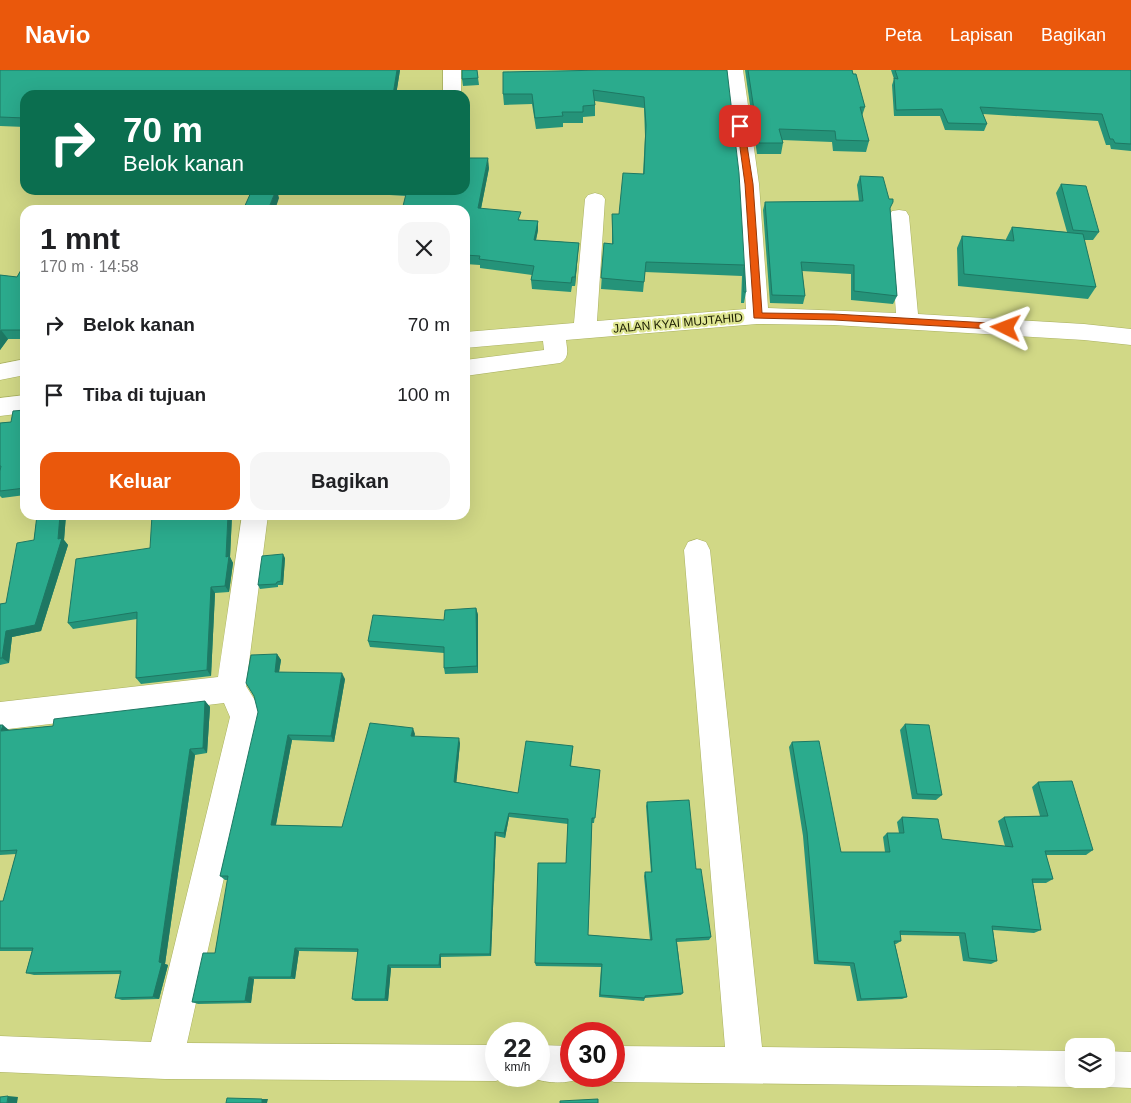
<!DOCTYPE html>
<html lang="id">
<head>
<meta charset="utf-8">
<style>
	body { margin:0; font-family:Arial,sans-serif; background:#f6f6f6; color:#202124; height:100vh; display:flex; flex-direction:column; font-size:19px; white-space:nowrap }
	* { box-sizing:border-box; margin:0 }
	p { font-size:16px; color:#757577 }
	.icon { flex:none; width:28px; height:28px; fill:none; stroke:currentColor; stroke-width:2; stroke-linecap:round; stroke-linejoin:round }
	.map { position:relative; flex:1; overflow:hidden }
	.panel { position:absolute; left:20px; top:135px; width:450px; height:315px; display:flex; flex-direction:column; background:#fff; border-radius:15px; box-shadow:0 5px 20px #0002 }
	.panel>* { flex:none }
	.top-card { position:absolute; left:20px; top:20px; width:450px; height:105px; border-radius:15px; box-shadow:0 5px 20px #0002; background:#0b6e4f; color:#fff; overflow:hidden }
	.controls { position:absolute; left:1065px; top:968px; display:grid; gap:10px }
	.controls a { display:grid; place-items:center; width:50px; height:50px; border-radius:10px; background:#fff; box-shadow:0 5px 20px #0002; font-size:25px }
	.speed { position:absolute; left:485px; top:952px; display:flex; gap:10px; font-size:25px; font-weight:700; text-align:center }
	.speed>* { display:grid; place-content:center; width:65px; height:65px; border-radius:50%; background:#fff; box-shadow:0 5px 20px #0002; line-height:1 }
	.speed small { font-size:12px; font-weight:400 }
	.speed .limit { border:8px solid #d22; background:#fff; color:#111 }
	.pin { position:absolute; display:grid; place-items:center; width:42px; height:42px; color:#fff; margin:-21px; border-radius:10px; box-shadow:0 2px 8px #0006 }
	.me { position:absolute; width:55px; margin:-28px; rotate:273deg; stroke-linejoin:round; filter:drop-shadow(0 0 4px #0008) }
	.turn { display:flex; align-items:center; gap:18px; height:105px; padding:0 20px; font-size:22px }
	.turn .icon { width:65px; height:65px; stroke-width:2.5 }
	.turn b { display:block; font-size:35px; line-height:42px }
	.round { display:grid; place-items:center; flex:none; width:52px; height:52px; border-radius:15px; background:#f6f6f6 }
	.summary { display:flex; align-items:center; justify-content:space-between; height:85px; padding:0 20px }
	h1 { font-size:30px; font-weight:700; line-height:38px }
	.action { display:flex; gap:10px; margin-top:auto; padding:10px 20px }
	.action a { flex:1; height:58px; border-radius:15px; background:#ea580c; color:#fff; font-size:20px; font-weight:700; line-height:58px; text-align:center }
	.action a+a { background:#f6f6f6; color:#202124 }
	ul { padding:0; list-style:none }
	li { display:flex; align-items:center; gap:15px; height:70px; padding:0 20px }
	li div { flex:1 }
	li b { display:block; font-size:19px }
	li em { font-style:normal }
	header { display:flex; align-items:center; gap:30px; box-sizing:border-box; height:70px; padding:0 25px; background:#ea580c; color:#fff }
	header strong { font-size:24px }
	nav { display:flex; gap:28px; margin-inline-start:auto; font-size:18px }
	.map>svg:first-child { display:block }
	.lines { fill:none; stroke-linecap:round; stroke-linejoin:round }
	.minor-casing { stroke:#aab160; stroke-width:1 }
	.minor { fill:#fff; fill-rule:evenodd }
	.wall { fill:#259379 }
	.shaded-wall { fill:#1e7863 }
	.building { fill:#2bab8d; stroke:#1e7863 }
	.route { fill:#ea580c; stroke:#983908 }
	.labels { text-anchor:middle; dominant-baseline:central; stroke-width:4.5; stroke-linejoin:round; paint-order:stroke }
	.street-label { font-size:12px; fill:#1a1c00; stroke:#dee592 }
</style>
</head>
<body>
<header>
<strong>Navio</strong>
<nav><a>Peta</a><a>Lapisan</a><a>Bagikan</a></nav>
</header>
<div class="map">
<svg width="1131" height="1033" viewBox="0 0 1131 1033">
	<rect width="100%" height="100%" fill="#d1d886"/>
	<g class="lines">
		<defs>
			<g id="minor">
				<rect x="443" y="0" width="18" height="25"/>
				<path d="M725 0H743L759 114 768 238 896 243 889 146 892 141 899 140 906 141 909 146 918 244 1084 254 1131 259V275L1084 270 834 255 757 254 566 270C567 279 570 288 560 293L465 306V290L544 280 543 271 465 278V262L574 253 585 129 588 125 595 123 602 125 605 129 597 251 746 239 739 114Z"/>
				<polygon points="25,289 25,305 0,310 0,294"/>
				<polygon points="25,325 25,343 0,346 0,328"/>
				<polygon points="242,445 268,445 246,616 256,632 260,647 187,973 496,975 496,1006 508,1006 496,1011 165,1009 0,1002 0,966 151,972 230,647 224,633 0,660 0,632 218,607"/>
				<polygon points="697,469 706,472 710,480 762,977 1074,981 1074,1009 1088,1009 1087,1012 1074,1017 614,1012 601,1007 614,1006 614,976 725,977 684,480 688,472"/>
				<path d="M539 975 571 976V1006L584 1007C566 1015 545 1014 527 1006H539Z"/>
				<polygon points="1106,981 1131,982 1131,1018 1106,1017 1093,1012 1092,1009 1106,1009"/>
			</g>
		</defs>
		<use href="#minor" class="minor-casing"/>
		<use href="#minor" class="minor"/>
	</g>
	<g class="wall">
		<polygon points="0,0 400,0 396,25 25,25 25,57 0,56"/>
		<polygon points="477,0 479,15 463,16 462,9"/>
		<polygon points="727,0 746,222 744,233 741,233 742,206 645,202 643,222 601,219 604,173 612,174 612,144 619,144 643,104 645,66 644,38 595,31 595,46 583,47 583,53 563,53 563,57 536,59 532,34 504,35 503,24"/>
		<polygon points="745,0 852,0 865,37 862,46 869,71 866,82 833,81 832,72 782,70 783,73 781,84 757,84"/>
		<polygon points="891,0 1131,0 1131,81 1111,79 1110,75 1106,75 1098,51 983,44 987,54 984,61 945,60 940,46 894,46 892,15 894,9"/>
		<polygon points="489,98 481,139 521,150 538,151 538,160 536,170 579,173 575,216 572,216 571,222 532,219 531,210 532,205 480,198 480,195 465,194 465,140 406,126 341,122 340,120 465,120"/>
		<polygon points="860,106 890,140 897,226 893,234 851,230 851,204 802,201 805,226 803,234 770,233 763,140 765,132 859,131 857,115"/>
		<polygon points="1061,114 1099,162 1093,170 1084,170 1096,217 1088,229 958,216 957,178 962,166 1006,170 1006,169 1012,157 1067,162 1056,123"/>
		<polygon points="25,193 25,269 8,269 0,280 0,205 17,207"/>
		<polygon points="25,340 25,425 2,428 0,426 0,353 11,352"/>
		<polygon points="37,445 66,445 64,470 68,475 41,561 12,567 9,593 0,595 0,534 6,533 34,470"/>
		<polygon points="232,445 230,487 233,493 229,522 215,523 211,606 141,614 136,608 137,549 73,559 68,553 150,478"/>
		<polygon points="285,488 283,515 278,515 278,517 260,519 258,515"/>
		<polygon points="476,538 478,545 478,603 445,604 444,598 444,583 370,577 368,571 444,550"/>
		<polygon points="277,584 281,590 279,602 345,609 334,672 292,670 276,755 342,757 415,664 414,667 460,673 456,712 518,723 573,676 571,696 600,700 594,753 592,753 588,865 650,870 644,806 645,802 651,802 646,736 647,732 696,799 711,867 709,870 677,872 683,923 681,925 645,928 644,931 599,927 601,897 536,896 535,893 566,793 568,754 509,747 505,768 496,766 491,886 441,887 441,898 391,898 388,931 355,931 352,929 358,882 299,881 295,909 254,909 251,933 198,934 192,932 215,883 228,810 225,810 220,806"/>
		<polygon points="205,631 210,637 207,683 195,685 165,894 168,895 159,929 122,930 115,928 121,904 34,905 26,903 32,881 0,881 0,831 3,831 16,784 0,785 0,655 9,660 53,656"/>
		<polygon points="905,654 942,725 936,730 912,729 900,660"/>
		<polygon points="792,672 841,782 885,782 883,767 887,763 899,763 897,752 902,747 942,769 1005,776 998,751 1004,747 1040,746 1032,717 1038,712 1093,780 1086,785 1046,785 1053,809 1046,813 1033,813 1041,860 1034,863 993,860 997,891 991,894 963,891 959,866 900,865 901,871 896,874 895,874 907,927 902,929 857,931 850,896 814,894 803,766 789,677"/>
	</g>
	<g class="shaded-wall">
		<polygon points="397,0 400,0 396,25 393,25"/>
		<polygon points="488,88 489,98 479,148 478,138"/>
		<polygon points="276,120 277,120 279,128 275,140 268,140"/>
		<polygon points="538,151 538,160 534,179 534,170"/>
		<polygon points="579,173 578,182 575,216 575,207"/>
		<polygon points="1,260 8,269 0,280 0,262"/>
		<polygon points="60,445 66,445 64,470 68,475 41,561 12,567 9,593 2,588 6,561 58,469"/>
		<polygon points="228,445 232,445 230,487 233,493 229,522 225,516"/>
		<polygon points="283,484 285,488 283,515 281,511"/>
		<polygon points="211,517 215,523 211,606 207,600"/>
		<polygon points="476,538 478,545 478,603 477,596"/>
		<polygon points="277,584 281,590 278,608 275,602"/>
		<polygon points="342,603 345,609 334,672 331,666"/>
		<polygon points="205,631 210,637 207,683 203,678"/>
		<polygon points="3,655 10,661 1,661"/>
		<polygon points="413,658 415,664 413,672 411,666"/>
		<polygon points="288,665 292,670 275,759 271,755"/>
		<polygon points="459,668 460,673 456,717 454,712"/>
		<polygon points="190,679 195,685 165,894 168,895 159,929 153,927 159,892"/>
		<polygon points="509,743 509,747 505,768 504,763"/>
		<polygon points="495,762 496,766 491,886 490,884"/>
		<polygon points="295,878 299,881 295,909 291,907"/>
		<polygon points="440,884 441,887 441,898 439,895"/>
		<polygon points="388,895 391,898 388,931 385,929"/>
		<polygon points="249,907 254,909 251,933 245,931"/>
		<polygon points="8,1026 18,1027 17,1033 7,1033"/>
		<polygon points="262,1029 268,1029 267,1033 262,1033"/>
	</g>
	<g class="building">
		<polygon points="0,0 397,0 393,25 25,25 25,48 0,47"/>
		<polygon points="462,0 477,0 478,8 462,9"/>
		<polygon points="607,0 727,0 739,103 746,222 744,222 744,195 646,192 644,212 601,208 604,173 613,174 612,144 619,144 623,103 644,104 646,55 644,27 593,20 595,35 583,36 583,42 562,42 563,46 535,48 532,24 503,24 503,2"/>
		<polygon points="748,0 852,0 853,4 856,4 865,37 860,37 869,71 836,70 835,61 779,59 783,73 759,73"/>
		<polygon points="895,0 1131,0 1131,74 1115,73 1113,69 1110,69 1102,44 980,37 987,54 948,53 942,39 896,40 894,8 898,9"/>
		<polygon points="465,88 488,88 478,138 521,142 518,150 538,151 534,170 579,173 575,207 572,207 571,213 531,210 534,196 479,189 480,186 465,185 465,140 402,140 407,120 465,120"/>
		<polygon points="860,106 883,107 889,129 893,129 893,132 890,138 897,226 854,221 854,195 801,192 805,226 772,225 765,132 863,131"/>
		<polygon points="1061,114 1086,116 1099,162 1073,160"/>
		<polygon points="252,120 276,120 268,140 243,140"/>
		<polygon points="1012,157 1083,164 1096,217 964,204 962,166 1014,171"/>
		<polygon points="25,193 25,260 1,260 0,262 0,205 17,207"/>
		<polygon points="25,340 25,418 0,421 0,401 1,396 0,396 0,353 11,352 13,341"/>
		<polygon points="37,445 60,445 58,469 62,468 35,555 6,561 2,588 0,588 0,534 6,533 17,473 34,470"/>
		<polygon points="152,445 228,445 226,487 229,486 225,516 211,517 207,600 136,608 137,542 68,553 76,489 150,478"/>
		<polygon points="283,484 281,511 277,512 276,514 258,515 262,486"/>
		<polygon points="476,538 477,596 444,598 444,577 368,571 373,545 444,550 445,540"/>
		<polygon points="277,584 275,602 342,603 331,666 288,665 271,755 342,757 370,653 413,658 411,666 459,668 454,712 518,723 526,671 573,676 570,696 600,700 595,748 592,748 588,865 652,870 645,802 652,802 647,732 689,730 696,799 701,799 711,867 676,869 683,923 645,926 645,928 600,925 602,894 535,893 538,793 566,793 568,749 509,743 504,763 495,762 490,884 440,884 439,895 388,895 385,929 352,929 358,879 295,878 291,907 249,907 245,931 192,932 203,883 215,883 228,806 220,806 258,642 254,626 246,613 251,585"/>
		<polygon points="205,631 203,678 190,679 159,892 162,893 153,927 115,928 121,901 26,903 33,878 0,878 0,831 3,831 17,780 0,781 0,655 3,655 1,661 53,656 54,649"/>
		<polygon points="905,654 929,655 942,725 917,724"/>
		<polygon points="819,671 841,782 890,782 887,763 904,763 902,747 938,749 942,769 1013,777 1004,747 1048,746 1038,712 1072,711 1093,780 1045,781 1053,809 1032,809 1041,860 992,856 997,891 969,888 965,863 900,861 901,871 894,871 907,927 861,929 854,893 818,891 807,762 792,672"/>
		<polygon points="8,1026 7,1033 0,1033 0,1027"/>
		<polygon points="227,1028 262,1029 262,1033 226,1033"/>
		<polygon points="598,1029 598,1033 560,1033 560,1031"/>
	</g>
	<polygon class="route" points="740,53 744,56 753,114 762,243 834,244 1006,254 1011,258 1009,260 834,250 754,248 745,114 737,56"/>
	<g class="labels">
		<g class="street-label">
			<text transform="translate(678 253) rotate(-5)">JALAN KYAI MUJTAHID</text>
		</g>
	</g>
</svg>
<div class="controls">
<a><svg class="icon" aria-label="layers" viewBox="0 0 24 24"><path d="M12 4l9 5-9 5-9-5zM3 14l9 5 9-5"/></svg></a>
</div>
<div class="speed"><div>22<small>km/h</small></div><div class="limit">30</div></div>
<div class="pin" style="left:740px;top:56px;background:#d93025"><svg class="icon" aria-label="arrive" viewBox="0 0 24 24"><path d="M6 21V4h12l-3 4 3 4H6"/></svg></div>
<svg class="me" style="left:1006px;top:258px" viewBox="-20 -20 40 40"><path d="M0-17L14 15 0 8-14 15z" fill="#ea580c" stroke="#fff" stroke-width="4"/></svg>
<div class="top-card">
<div class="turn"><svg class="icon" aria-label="right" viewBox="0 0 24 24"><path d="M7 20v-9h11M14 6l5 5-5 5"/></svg><div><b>70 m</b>Belok kanan</div></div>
</div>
<section class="panel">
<div class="summary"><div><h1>1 mnt</h1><p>170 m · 14:58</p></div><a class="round"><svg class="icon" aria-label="close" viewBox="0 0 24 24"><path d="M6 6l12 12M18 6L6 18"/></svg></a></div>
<ul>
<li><svg class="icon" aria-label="right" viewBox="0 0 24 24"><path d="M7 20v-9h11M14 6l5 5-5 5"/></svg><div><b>Belok kanan</b></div><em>70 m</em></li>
<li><svg class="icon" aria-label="arrive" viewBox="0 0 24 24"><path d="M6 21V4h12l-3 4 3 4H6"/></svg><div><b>Tiba di tujuan</b></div><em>100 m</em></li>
</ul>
<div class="action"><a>Keluar</a><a>Bagikan</a></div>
</section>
</div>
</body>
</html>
